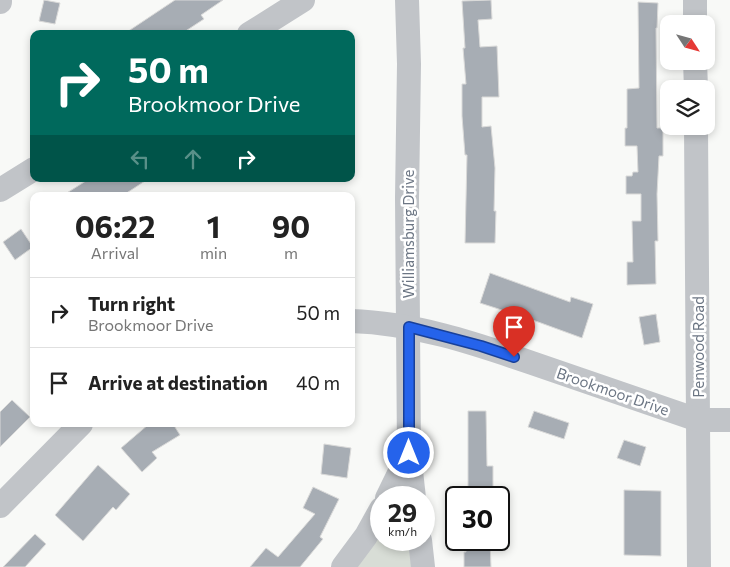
<!DOCTYPE html>
<html lang="en">
<head>
<meta charset="utf-8">
<style>
	body { margin:0; font-family:Commissioner,sans-serif; background:#f6f6f6; color:#222; height:100vh; display:flex; flex-direction:column; font-size:19px; white-space:nowrap }
	* { box-sizing:border-box; margin:0 }
	p { font-size:16px; color:#767676 }
	.icon { flex:none; width:28px; height:28px; fill:none; stroke:currentColor; stroke-width:2; stroke-linecap:round; stroke-linejoin:round }
	.map { position:relative; flex:1; overflow:hidden }
	.panel { position:absolute; left:30px; top:192px; width:325px; height:235px; display:flex; flex-direction:column; background:#fff; border-radius:10px; box-shadow:0 2px 8px #0003 }
	.panel>* { flex:none }
	.top-card { position:absolute; left:30px; top:30px; width:325px; height:152px; border-radius:10px; box-shadow:0 2px 8px #0003; background:#00695c; color:#fff; overflow:hidden }
	.needle { width:32px; rotate:126deg }
	.buttons { position:absolute; left:660px; top:15px; display:grid; gap:10px }
	.buttons a { display:grid; place-items:center; width:55px; height:55px; border-radius:10px; background:#fff; box-shadow:0 2px 8px #0003; font-size:25px }
	.speed { position:absolute; left:370px; top:486px; display:flex; gap:10px; font-size:25px; font-weight:700; text-align:center }
	.speed>* { display:grid; place-content:center; width:65px; height:65px; border-radius:50%; background:#fff; box-shadow:0 2px 8px #0003; line-height:1 }
	.speed small { font-size:12px; font-weight:400 }
	.speed .limit { border:2px solid #111; border-radius:8px; background:#fff; color:#111 }
	.pin { position:absolute; display:grid; place-items:center; width:42px; height:42px; color:#fff; margin:-51px -21px; border-radius:50% 50% 50% 0; rotate:-45deg; box-shadow:0 0 5px #0007 }
	.pin .icon { rotate:45deg }
	.me { position:absolute; width:55px; margin:-28px; rotate:0deg; stroke-linejoin:round; filter:drop-shadow(0 0 4px #0008) }
	.turn { display:flex; align-items:center; gap:18px; height:105px; padding:0 15px; font-size:22px }
	.turn .icon { width:65px; height:65px; stroke-width:2.5 }
	.turn b { display:block; font-size:35px; line-height:42px }
	.lanes { display:flex; align-items:center; height:48px; padding:0 15px; background:#0003; justify-content:center; gap:25px; direction:ltr }
	.lanes .off { opacity:.35 }
	.eta { display:flex; justify-content:space-evenly; align-items:center; height:85px; text-align:center }
	.eta b { font-size:30px; font-weight:700; line-height:35px }
	ul { padding:0; list-style:none }
	li { display:flex; align-items:center; gap:15px; height:70px; padding:0 15px; border-top:1px solid #e0e0e0 }
	li div { flex:1 }
	li b { display:block; font-size:19px }
	li em { font-style:normal }
	.map>svg:first-child { display:block }
	.green { fill:#d8ddd6 }
	.building { fill:#a7adb4; stroke:#dadad9 }
	.lines { fill:none; stroke-linecap:round; stroke-linejoin:round }
	.minor { stroke:#c1c4c8; stroke-width:24 }
	.route-casing { stroke:#184099; stroke-width:12 }
	.route { stroke:#2563eb; stroke-width:9 }
	.labels { text-anchor:middle; dominant-baseline:central; stroke-width:5; stroke-linejoin:round; paint-order:stroke }
	.street-label { font-size:15px; fill:#6c7684; stroke:#fff }
</style>
</head>
<body>
<div class="map">
<svg width="730" height="567" viewBox="0 0 730 567">
	<rect width="100%" height="100%" fill="#f8f9f7"/>
	<polygon class="green" points="382,486 412,497 381,498 381,540 414,540 416,567 350,567"/>
	<g class="building">
		<polygon points="44,0 60,3 55,24 39,21"/>
		<polygon points="175,0 223,0 201,15 204,19 181,34 124,34"/>
		<polygon points="491,0 492,19 478,20 480,47 497,46 499,97 482,97 482,127 491,126 495,168 494,211 496,211 495,243 465,243 467,155 465,155 462,116 462,84 466,84 463,48 465,48 462,1"/>
		<polygon points="638,2 658,3 657,28 656,28 657,128 663,128 663,156 659,156 657,194 658,241 655,241 656,284 627,285 627,262 633,262 632,221 641,221 641,194 626,194 626,176 632,176 633,172 638,172 637,146 625,146 625,128 627,128 627,89 639,88"/>
		<polygon points="89,179 148,179 122,196 62,196"/>
		<polygon points="21,229 33,247 15,260 3,242"/>
		<polygon points="490,273 570,302 571,297 593,304 582,338 508,311 508,312 480,303"/>
		<polygon points="656,314 660,342 644,345 639,317"/>
		<polygon points="12,400 30,417 0,447 0,412"/>
		<polygon points="468,411 486,411 487,466 493,466 493,490 468,490"/>
		<polygon points="534,411 569,423 564,439 528,427"/>
		<polygon points="149,424 173,424 180,435 152,452 157,458 142,472 121,448"/>
		<polygon points="624,440 646,447 640,466 617,458"/>
		<polygon points="324,444 351,448 347,478 321,474"/>
		<polygon points="98,465 130,494 116,510 113,507 83,541 55,515"/>
		<polygon points="313,487 339,499 320,537 323,539 300,567 250,567 266,548 278,557 315,514 303,508"/>
		<polygon points="624,490 661,491 661,556 624,555"/>
		<polygon points="35,534 46,544 25,567 3,567"/>
		<polygon points="466,540 490,540 491,567 464,567 464,552 466,552"/>
	</g>
	<g class="lines">
		<g class="minor">
			<polyline points="407,0 409,64 407,198 409,453 414,498"/>
			<polyline points="695,0 695,24"/>
			<polyline points="0,2 0,0"/>
			<polyline points="249,34 303,0"/>
			<polyline points="695,61 696,89"/>
			<polyline points="696,126 699,567"/>
			<polyline points="0,190 34,169"/>
			<path d="M351 321C414 323 474 343 532 363 588 382 643 401 698 420H730"/>
			<polyline points="387,498 409,453"/>
			<polyline points="0,506 81,424"/>
			<polyline points="420,540 423,567"/>
			<polyline points="343,567 366,536 381,509"/>
		</g>
	</g>
	<g class="lines">
		<defs>
			<polyline id="route" points="409,453 409,327 481,346 514,357"/>
		</defs>
		<use href="#route" class="route-casing"/>
		<use href="#route" class="route"/>
	</g>
	<g class="labels">
		<g class="street-label">
			<text transform="translate(408 234) rotate(-90)">Williamsburg Drive</text>
			<text transform="translate(698 347) rotate(-90)">Penwood Road</text>
			<text transform="translate(613 391) rotate(19)">Brookmoor Drive</text>
		</g>
	</g>
</svg>
<div class="buttons">
<a><svg class="needle" viewBox="-14 -14 28 28"><path d="M0-13l5 13h-10z" fill="#e53935"/><path d="M0 13l5-13h-10z" fill="#767676"/></svg></a>
<a><svg class="icon" aria-label="layers" viewBox="0 0 24 24"><path d="M12 4l9 5-9 5-9-5zM3 14l9 5 9-5"/></svg></a>
</div>
<div class="speed"><div>29<small>km/h</small></div><div class="limit">30</div></div>
<div class="pin" style="left:514px;top:357px;background:#d93025"><svg class="icon" aria-label="arrive" viewBox="0 0 24 24"><path d="M6 21V4h12l-3 4 3 4H6"/></svg></div>
<svg class="me" style="left:409px;top:453px" viewBox="-20 -20 40 40"><circle r="17" fill="#2563eb" stroke="#fff" stroke-width="3"/><path d="M0-11L8 9 0 5-8 9z" fill="#fff"/></svg>
<div class="top-card">
<div class="turn"><svg class="icon" aria-label="right" viewBox="0 0 24 24"><path d="M7 20v-9h11M14 6l5 5-5 5"/></svg><div><b>50 m</b>Brookmoor Drive</div></div>
<div class="lanes"><svg class="icon off" aria-label="left" viewBox="0 0 24 24"><path d="M17 20v-9H6M10 6l-5 5 5 5"/></svg><svg class="icon off" aria-label="ahead" viewBox="0 0 24 24"><path d="M12 20V5M6 11l6-6 6 6"/></svg><svg class="icon" aria-label="right" viewBox="0 0 24 24"><path d="M7 20v-9h11M14 6l5 5-5 5"/></svg></div>
</div>
<section class="panel">
<div class="eta">
<div><b>06:22</b><p>Arrival</p></div>
<div><b>1</b><p>min</p></div>
<div><b>90</b><p>m</p></div>
</div>
<ul>
<li><svg class="icon" aria-label="right" viewBox="0 0 24 24"><path d="M7 20v-9h11M14 6l5 5-5 5"/></svg><div><b>Turn right</b><p>Brookmoor Drive</p></div><em>50 m</em></li>
<li><svg class="icon" aria-label="arrive" viewBox="0 0 24 24"><path d="M6 21V4h12l-3 4 3 4H6"/></svg><div><b>Arrive at destination</b></div><em>40 m</em></li>
</ul>
</section>
</div>
</body>
</html>
